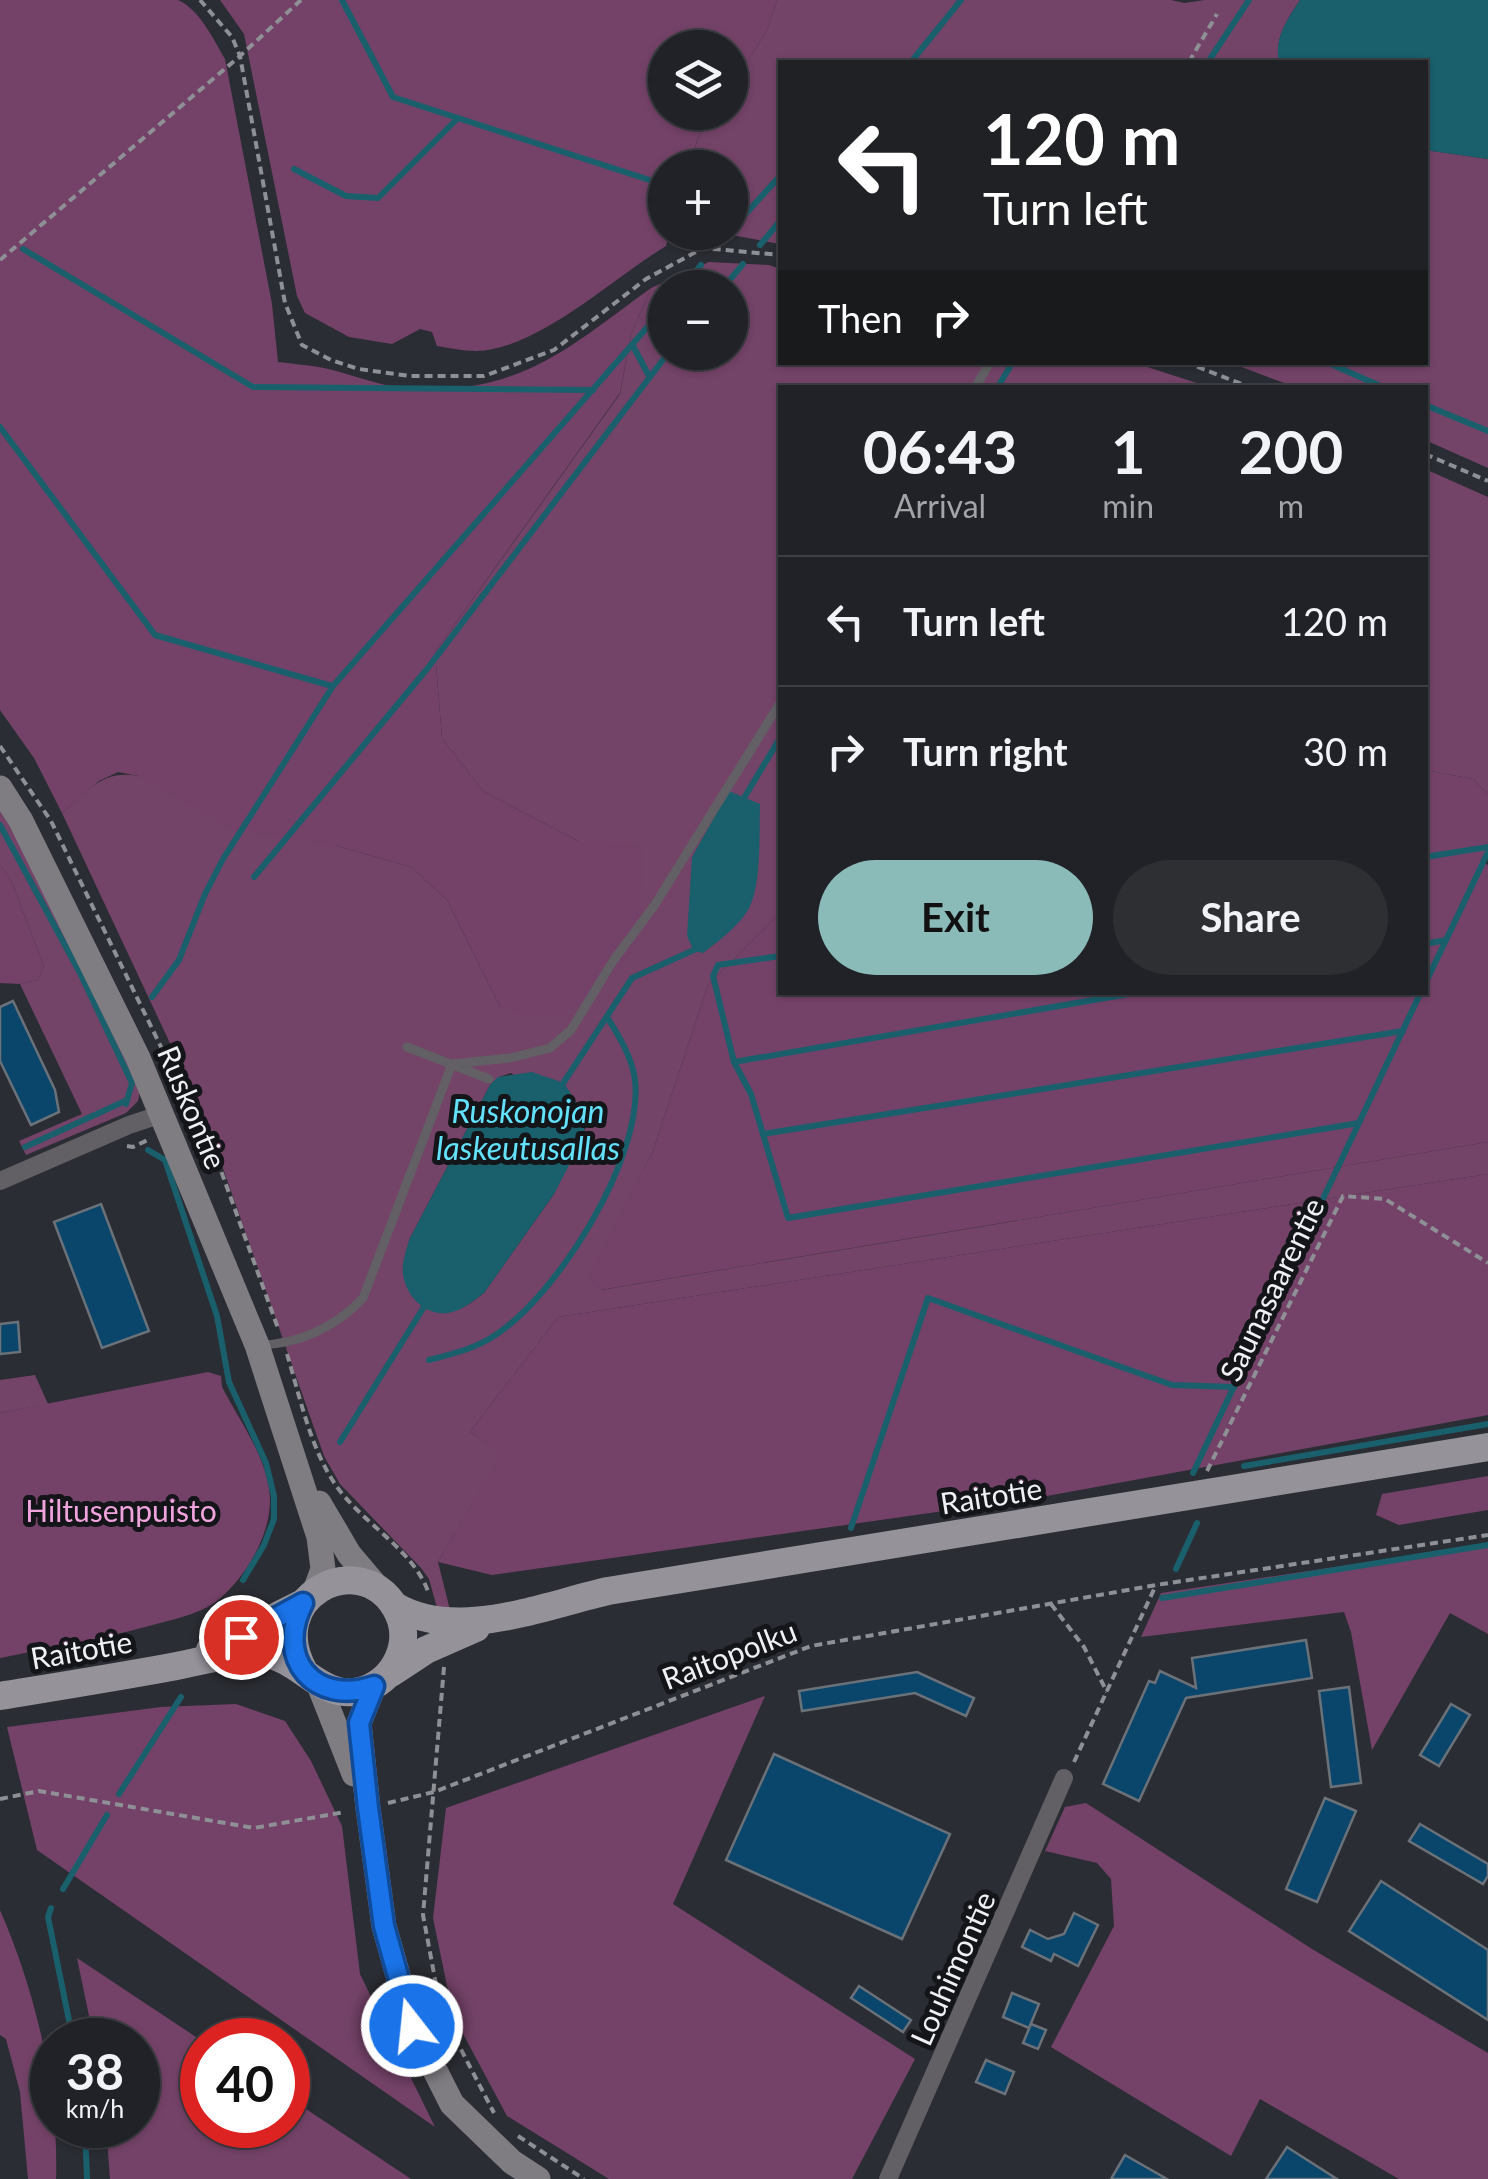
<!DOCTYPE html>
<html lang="en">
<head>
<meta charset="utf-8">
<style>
	body { margin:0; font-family:Lato,sans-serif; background:#2d2f33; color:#f1f3f6; height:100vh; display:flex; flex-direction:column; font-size:38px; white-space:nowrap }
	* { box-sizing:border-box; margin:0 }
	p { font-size:32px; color:#a2a4a7 }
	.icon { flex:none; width:55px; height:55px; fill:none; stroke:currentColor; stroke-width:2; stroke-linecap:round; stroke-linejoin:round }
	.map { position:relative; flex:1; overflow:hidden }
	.drawer { position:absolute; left:778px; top:385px; width:650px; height:610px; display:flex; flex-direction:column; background:#202227; border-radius:0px; box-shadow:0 2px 8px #0004,0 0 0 2px #3d3f44 }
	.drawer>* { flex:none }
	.top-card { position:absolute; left:778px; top:60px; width:650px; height:305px; border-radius:0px; box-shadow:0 2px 8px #0004,0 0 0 2px #3d3f44; background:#202124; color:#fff; overflow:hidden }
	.fabs { position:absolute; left:648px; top:30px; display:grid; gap:20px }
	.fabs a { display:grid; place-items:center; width:100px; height:100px; border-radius:50%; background:#202227; box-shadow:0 2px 8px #0004,0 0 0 2px #3d3f44; font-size:50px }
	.speed { position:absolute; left:30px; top:2018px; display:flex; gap:20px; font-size:50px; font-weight:700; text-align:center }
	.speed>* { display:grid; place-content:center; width:130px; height:130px; border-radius:50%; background:#202227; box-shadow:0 2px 8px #0004,0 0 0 2px #3d3f44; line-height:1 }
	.speed small { font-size:25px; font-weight:400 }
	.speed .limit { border:15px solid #d22; background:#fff; color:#111 }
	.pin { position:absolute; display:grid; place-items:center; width:85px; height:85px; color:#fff; margin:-42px; border:5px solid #fff; border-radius:50%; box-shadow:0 2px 10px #0007 }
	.me { position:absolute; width:110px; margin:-55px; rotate:344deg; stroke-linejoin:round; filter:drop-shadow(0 0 8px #0008) }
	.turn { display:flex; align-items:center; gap:35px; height:210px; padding:0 40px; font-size:45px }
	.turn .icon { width:130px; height:130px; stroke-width:2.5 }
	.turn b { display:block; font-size:70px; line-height:85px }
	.then { display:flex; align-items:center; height:95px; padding:0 40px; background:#0003; gap:20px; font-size:38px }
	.eta { display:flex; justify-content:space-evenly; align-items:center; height:170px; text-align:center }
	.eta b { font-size:60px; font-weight:700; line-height:70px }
	.button { display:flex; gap:20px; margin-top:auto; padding:20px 40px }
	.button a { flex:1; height:115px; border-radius:60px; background:#8bbbb9; color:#111; font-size:40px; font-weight:700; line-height:115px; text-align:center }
	.button a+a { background:#2d2f33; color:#f1f3f6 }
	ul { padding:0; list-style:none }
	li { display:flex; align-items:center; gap:30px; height:130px; padding:0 40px; border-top:2px solid #3d3f44 }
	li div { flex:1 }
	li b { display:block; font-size:38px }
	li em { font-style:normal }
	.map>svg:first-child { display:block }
	.green { fill:#744368; fill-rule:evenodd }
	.forest { fill:#744268 }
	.water { fill:#195f6c }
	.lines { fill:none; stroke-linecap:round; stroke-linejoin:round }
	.stream { stroke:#195f6c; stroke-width:6 }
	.building { fill:#0a466c; stroke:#6a7178; stroke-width:2.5 }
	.path { stroke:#8e9096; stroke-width:4; stroke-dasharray:8 5; stroke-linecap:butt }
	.lane { stroke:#626064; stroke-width:9 }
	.street { stroke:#626064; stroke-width:18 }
	.secondary { stroke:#7f7c82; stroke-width:25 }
	.primary { stroke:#95929a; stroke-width:28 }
	.route-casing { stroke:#114b97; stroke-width:25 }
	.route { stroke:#1a73e8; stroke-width:18 }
	.labels { text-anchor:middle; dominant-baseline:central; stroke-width:10; stroke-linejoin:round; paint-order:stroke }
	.street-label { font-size:30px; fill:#eff0f5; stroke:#141518 }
	.park-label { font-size:30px; fill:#f0a3dd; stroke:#141518 }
	.water-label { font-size:32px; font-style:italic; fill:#63e2fc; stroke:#141518 }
</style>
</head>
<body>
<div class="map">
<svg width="1488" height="2179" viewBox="0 0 1488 2179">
	<rect width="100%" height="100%" fill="#2b2d34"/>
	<g class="green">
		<path d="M777 0H1171L1184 3 1205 0H1300C1287 20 1274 38 1279 62H780V244L721 233 730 232V168H688L707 113 730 112V90L767 30Z"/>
		<polygon points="1425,150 1488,159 1488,468 1425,440 1425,388 1295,387 1231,363 1425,362"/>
		<path d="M709 262 769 265 780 269V362L1135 363 1209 387 780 388V905L776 917 708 985 653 1151 589 1276 601 1290 1488 1142V1174L558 1317 470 1432 502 1453 438 1562 451 1614 439 1615 429 1579 421 1568 340 1484 324 1456 206 1120 62 813C89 790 102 769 139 776L337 846 411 867 447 900 500 1007 578 841 483 791 442 738 435 652 620 394 631 335 651 288ZM665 288H730V352H665ZM511 1073 586 1127 554 1194 484 1293 468 1305 409 1240 490 1085 499 1077Z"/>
		<polygon points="1425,469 1488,497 1488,794 1473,779 1425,770"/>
		<polygon points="0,811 17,838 140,1089 138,1101 126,1113 26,1155 19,1141 82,1114 20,984 38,980 44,966 11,880 0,865"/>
		<polygon points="35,1375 48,1404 0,1413 0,1380"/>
	</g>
	<g class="forest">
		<path d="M0 0H178C199 9 214 40 225 59L272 304 278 362C293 364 309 365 324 368 352 374 378 386 407 388 519 396 567 349 651 288L631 335 620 393 435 652 442 738 483 791 578 841 642 845 640 933 626 962 566 1013 525 1015 500 1007 447 900 411 867 337 846 235 831 139 776 118 772 99 781 62 813 34 758 0 710Z"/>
		<path d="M220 0H777L767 30 730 90V48H665V112L707 113 688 167 665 168V232L670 233 666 246C613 278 537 350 476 351 464 351 450 348 437 346L432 332 420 329 392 344 349 337 305 313 297 296 244 34Z"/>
		<polygon points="1425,770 1473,779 1488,794 1488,854 1483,863 1488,865 1488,1142 600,1290 588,1275 653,1151 708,985 776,917 780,905 780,992 1425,992"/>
		<polygon points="0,865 11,880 44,966 38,980 20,984 0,983"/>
		<polygon points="1488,1174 1488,1415 1036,1498 492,1575 438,1562 501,1453 470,1432 558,1317"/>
		<path d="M208 1372 221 1376 222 1387C240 1422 268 1458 270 1498 271 1536 244 1581 214 1603 197 1615 170 1620 149 1626 100 1639 50 1648 0 1658V1413Z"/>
		<polygon points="1488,1476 1488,1510 1399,1525 1376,1515 1382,1494"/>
		<polygon points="1488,1544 1488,1634 1450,1613 1372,1750 1351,1632 1344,1612 1141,1637 1161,1593"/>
		<polygon points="765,1696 673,1904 915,2059 852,2179 609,2179 507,2116 453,2015 433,1918 446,1808"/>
		<polygon points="236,1704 285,1721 311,1761 342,1826 360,1974 435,2127 37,1850 7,1727 161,1707"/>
		<polygon points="1086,1803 1312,1949 1488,2053 1488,2179 1399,2179 1260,2099 1231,2156 1051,2047 1114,1926 1111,1879 1097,1863 1045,1851 1065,1807"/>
		<path d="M0 1910C36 1993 59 2089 56 2179H28L20 2092 6 2039 0 2035Z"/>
		<polygon points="77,1958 202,2041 202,2125 288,2125 288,2097 411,2179 110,2179 106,2125 138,2125 138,2040 94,2040"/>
	</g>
	<g class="water">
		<path d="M1300 0H1488V159L1425 150V62H1279C1274 38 1287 20 1300 0Z"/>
		<path d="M729 791 760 804C759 831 762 884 749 908 740 925 719 941 703 953L694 951 687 936 692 857Z"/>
		<path d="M532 1072 564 1083 585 1116 584 1137 554 1194 484 1293C473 1301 462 1311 447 1313 421 1316 400 1289 403 1264 404 1256 407 1248 409 1240L490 1085 498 1077Z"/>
	</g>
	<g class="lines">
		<g class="stream">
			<polyline points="342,0 393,97 665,185"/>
			<polyline points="911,62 961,0"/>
			<polyline points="1208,62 1249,0"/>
			<polyline points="294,169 346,196 378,198 458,118"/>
			<polyline points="730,207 746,212"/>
			<polyline points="730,231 780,176"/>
			<polyline points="760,245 780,221"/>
			<polyline points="23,249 253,387 593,390"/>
			<polyline points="682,288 701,265"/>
			<polyline points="723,288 743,264"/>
			<polyline points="633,346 649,376"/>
			<polyline points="1326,362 1385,388"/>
			<polyline points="997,388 1013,362"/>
			<polyline points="1425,405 1488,431"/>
			<polyline points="0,427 155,635 332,686"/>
			<polyline points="741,803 780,738"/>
			<polyline points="0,825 80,973 132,1083 126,1104"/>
			<polyline points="1425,857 1488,847"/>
			<polyline points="254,877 427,669 669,352"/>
			<polyline points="1425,944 1446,940"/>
			<polyline points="780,956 718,965 713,976 734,1062 751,1094 788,1218 1359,1123"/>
			<polyline points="1425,984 1488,852"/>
			<polyline points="152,997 179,960 205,894 223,859 333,686 665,307"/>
			<polyline points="734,1062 1140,992"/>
			<polyline points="560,1088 632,978 696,949"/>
			<polyline points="763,1134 1403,1031"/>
			<polyline points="25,1147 125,1101"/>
			<polyline points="148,1150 165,1160 217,1316 229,1382 266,1463 274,1496 274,1519 264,1545 243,1580"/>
			<path d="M429 1360C452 1354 474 1349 494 1336 557 1296 644 1157 635 1080 632 1057 619 1036 607 1017"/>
			<polyline points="340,1442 427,1302"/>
			<polyline points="1244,1466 1488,1424"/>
			<polyline points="1193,1473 1421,992"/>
			<polyline points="851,1528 928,1298 1172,1385 1234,1387"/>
			<polyline points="1176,1569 1197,1523"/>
			<polyline points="1162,1598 1488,1545"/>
			<polyline points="119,1794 181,1697"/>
			<polyline points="63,1889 107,1815"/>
			<polyline points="51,1908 48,1917 73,2040"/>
			<polyline points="85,2125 87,2179"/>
		</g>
	</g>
	<g class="building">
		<polygon points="13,1001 55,1090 59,1112 31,1125 0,1061 0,1007"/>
		<polygon points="101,1204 149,1331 102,1348 54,1222"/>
		<polygon points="18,1322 20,1352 0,1354 0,1324"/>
		<polygon points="1306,1640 1312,1678 1186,1698 1139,1801 1103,1784 1149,1681 1155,1683 1160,1671 1196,1688 1192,1658"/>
		<polygon points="917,1672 974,1698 966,1716 915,1693 802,1711 799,1691"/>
		<polygon points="1349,1687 1361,1783 1331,1787 1319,1691"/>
		<polygon points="1451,1704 1470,1715 1439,1766 1420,1755"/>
		<polygon points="774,1754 950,1834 902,1939 726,1860"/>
		<polygon points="1325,1798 1356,1811 1317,1902 1286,1889"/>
		<polygon points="1420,1824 1488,1864 1488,1876 1483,1884 1409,1841"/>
		<polygon points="1381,1881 1488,1950 1488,2020 1349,1931"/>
		<polygon points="1074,1913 1098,1925 1078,1966 1054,1954 1051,1961 1022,1947 1030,1930 1048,1939 1064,1934"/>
		<polygon points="859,1986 911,2020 903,2032 851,1998"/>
		<polygon points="1012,1993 1039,2004 1029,2028 1003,2017"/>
		<polygon points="1031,2024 1046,2030 1038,2049 1023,2043"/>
		<polygon points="986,2060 1014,2072 1005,2094 976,2082"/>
		<polygon points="1287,2147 1337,2179 1266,2179"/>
		<polygon points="1125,2155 1167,2179 1111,2179"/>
	</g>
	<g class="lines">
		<g class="path">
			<polyline points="200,0 232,37 240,56 285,303 302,345 331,360 359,369 410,376 484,376 554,350 646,279 703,248 780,255"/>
			<polyline points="1189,62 1217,14"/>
			<polyline points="691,232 703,248"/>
			<polyline points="0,260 240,56 301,0"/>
			<polyline points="1185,362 1252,388"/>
			<polyline points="1425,454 1488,481"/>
			<polyline points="0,746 51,821 220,1168 279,1331"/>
			<polyline points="127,1146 133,1147 150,1139"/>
			<path d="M287 1354C300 1397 310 1447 335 1484 361 1523 414 1549 429 1594"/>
			<polyline points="1207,1471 1343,1196 1385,1199 1488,1263"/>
			<polyline points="1051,1604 1084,1647 1107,1692"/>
			<polyline points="444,1667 423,1915 441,2011 494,2113"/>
			<polyline points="1074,1762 1156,1585"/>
			<polyline points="0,1799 39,1791 254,1828 345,1812"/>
			<polyline points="388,1803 434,1792 811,1646 1156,1585 1488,1535"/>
			<polyline points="518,2136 584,2179"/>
		</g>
		<g class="lane">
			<polyline points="975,388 990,362"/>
			<polyline points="407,1047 489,1079"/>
			<path d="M260 1345C299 1344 336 1327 363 1298L452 1064 510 1058 550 1048 571 1030 613 961 654 906 780 703"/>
		</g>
		<g class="street">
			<polyline points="0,1181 129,1125 162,1114"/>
			<polyline points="888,2179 1064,1778"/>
		</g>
		<g class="secondary">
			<polyline points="0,788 21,821 138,1058 257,1345 319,1537 323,1569 315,1591"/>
			<polyline points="319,1503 349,1554 382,1593"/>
			<polyline points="319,1685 354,1774"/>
			<polyline points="374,1686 359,1723 368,1808 384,1926 412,2025 452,2104 512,2162 538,2179"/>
		</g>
		<g class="primary">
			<path d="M395 1606C457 1642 542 1606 608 1591L1488 1447"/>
			<polyline points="210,1650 303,1603"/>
			<polyline points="391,1673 426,1650 476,1628"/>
			<path d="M0 1696C55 1687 111 1678 166 1668 197 1663 231 1651 264 1654 301 1658 320 1700 360 1691 396 1682 415 1640 395 1607 358 1547 261 1597 305 1673"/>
		</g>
	</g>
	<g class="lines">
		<defs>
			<path id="route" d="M241 1637 303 1603C274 1659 315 1706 374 1686L359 1723 368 1808 384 1926 412 2026"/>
		</defs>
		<use href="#route" class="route-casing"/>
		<use href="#route" class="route"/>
	</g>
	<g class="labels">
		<g class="street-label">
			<text transform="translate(193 1107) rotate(67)">Ruskontie</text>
			<text transform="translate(1271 1289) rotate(-64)">Saunasaarentie</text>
			<text transform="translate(991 1495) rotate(-9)">Raitotie</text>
			<text transform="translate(81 1649) rotate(-10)">Raitotie</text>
			<text transform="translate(729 1654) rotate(-21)">Raitopolku</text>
			<text transform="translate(952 1968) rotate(-66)">Louhimontie</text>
		</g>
		<g class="park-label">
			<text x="121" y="1510">Hiltusenpuisto</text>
		</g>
		<g class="water-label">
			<text x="528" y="1110">Ruskonojan<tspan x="528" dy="37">laskeutusallas</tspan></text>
		</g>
	</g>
</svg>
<div class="fabs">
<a><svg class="icon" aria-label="layers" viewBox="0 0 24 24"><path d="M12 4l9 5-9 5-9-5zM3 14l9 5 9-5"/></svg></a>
<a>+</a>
<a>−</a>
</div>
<div class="speed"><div>38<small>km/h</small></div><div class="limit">40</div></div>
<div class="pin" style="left:241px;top:1637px;background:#d93025"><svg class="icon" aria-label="arrive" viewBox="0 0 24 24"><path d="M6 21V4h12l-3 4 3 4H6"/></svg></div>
<svg class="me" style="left:412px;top:2026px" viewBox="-20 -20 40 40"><circle r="17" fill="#1a73e8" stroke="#fff" stroke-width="3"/><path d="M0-11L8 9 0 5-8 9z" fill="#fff"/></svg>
<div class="top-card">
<div class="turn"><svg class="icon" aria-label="left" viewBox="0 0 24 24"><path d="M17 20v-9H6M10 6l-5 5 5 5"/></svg><div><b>120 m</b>Turn left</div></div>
<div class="then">Then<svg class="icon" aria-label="right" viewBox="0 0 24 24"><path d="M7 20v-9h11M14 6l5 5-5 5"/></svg></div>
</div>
<section class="drawer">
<div class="eta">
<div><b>06:43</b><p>Arrival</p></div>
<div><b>1</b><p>min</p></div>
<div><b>200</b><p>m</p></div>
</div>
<ul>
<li><svg class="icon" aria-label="left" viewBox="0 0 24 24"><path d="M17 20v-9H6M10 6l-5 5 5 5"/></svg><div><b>Turn left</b></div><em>120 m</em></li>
<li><svg class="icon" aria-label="right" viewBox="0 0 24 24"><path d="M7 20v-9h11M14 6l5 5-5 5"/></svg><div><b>Turn right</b></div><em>30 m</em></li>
</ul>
<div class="button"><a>Exit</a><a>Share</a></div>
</section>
</div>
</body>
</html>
